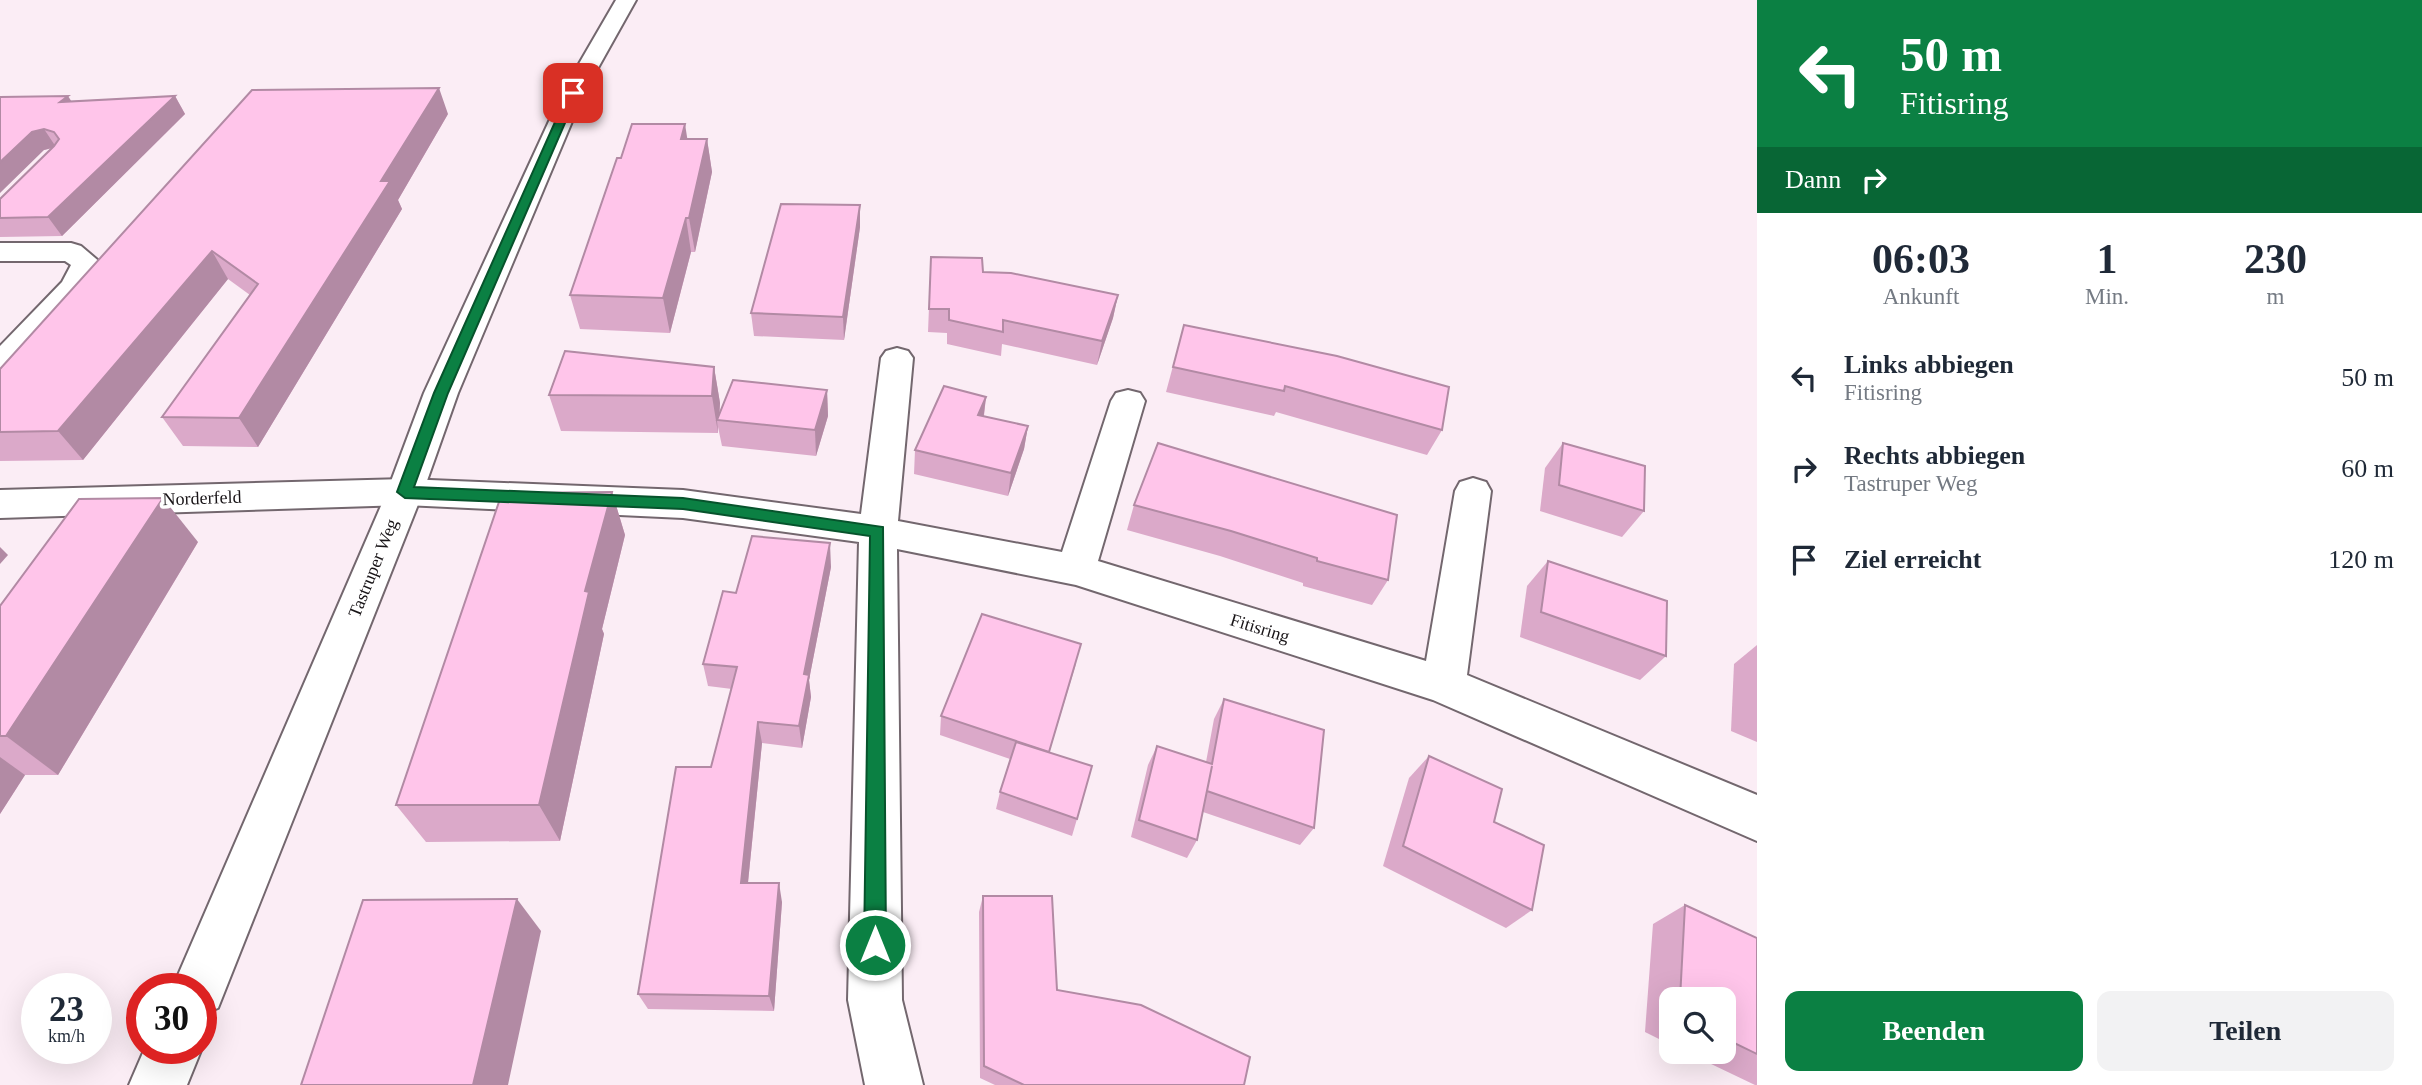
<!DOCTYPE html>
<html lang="de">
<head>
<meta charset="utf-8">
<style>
	body { margin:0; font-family:"Times New Roman",serif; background:#f2f2f3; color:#1f2937; height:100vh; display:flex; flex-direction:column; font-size:26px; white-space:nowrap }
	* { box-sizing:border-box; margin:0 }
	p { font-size:23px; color:#747a83 }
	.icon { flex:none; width:38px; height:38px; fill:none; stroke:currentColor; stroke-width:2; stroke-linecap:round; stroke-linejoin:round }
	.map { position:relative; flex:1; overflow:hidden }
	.side { display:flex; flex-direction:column; background:#fff; width:665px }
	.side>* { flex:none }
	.hud { background:#0b8043; color:#fff; overflow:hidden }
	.tools { position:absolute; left:1659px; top:987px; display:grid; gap:14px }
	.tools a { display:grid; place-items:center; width:77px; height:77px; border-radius:14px; background:#fff; box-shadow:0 7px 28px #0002; font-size:35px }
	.speed { position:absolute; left:21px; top:973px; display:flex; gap:14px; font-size:35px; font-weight:700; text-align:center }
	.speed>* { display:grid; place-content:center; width:91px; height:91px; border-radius:50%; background:#fff; box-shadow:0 7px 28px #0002; line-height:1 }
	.speed small { font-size:18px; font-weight:400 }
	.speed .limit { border:10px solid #d22; background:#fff; color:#111 }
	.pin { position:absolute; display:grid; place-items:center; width:60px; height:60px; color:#fff; margin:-30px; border-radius:14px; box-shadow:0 4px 10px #0006 }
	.me { position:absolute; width:77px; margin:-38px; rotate:0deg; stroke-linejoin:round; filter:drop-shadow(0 0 5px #0008) }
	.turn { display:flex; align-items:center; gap:24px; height:147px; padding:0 28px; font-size:32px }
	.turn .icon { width:91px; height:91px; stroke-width:2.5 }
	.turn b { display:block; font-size:49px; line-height:60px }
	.then { display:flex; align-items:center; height:66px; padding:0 28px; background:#0003; gap:14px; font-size:26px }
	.eta { display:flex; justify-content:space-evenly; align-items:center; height:119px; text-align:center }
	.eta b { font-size:42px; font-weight:700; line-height:49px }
	.action { display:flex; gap:14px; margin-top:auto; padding:14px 28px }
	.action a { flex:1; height:80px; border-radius:14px; background:#0b8043; color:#fff; font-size:28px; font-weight:700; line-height:80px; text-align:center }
	.action a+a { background:#f2f2f3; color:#1f2937 }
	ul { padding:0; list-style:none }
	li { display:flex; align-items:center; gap:21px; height:91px; padding:0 28px }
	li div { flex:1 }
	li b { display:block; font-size:26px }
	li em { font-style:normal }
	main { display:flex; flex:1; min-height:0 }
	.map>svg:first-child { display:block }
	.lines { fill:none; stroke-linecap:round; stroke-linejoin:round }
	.street-casing { stroke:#73676e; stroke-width:4 }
	.secondary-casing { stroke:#73676e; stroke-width:4 }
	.street { fill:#fff; fill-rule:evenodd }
	.secondary { fill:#fff; fill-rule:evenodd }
	.wall { fill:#dba9c9 }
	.shaded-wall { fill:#b28aa4 }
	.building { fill:#ffc5ea; stroke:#b28aa4; stroke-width:2 }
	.route { fill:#0b8043; stroke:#07532c; stroke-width:2 }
	.labels { text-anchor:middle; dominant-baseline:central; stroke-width:7; stroke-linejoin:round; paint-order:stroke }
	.street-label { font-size:18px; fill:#181417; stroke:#fff }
</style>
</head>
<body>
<main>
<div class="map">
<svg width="1757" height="1085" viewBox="0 0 1757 1085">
	<rect width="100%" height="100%" fill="#fbedf5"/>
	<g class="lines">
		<defs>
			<g id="street">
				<polygon points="0,243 71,243 81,246 101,263 84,292 11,372 0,375 0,346 62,282 71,265 65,261 0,261"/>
				<polygon points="897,348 908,351 913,358 898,521 1062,552 1111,401 1116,393 1128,390 1140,393 1145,401 1098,561 1426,661 1455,491 1460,482 1473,478 1486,482 1491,491 1467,675 1757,795 1757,841 1433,700 1076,585 897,549 902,1000 923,1085 865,1085 848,1000 859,542 683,518 405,505 0,518 0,490 405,479 683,490 861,514 881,358 886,351"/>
			</g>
			<g id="secondary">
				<polygon points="616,0 636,0 584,93 458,393 423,492 218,1008 201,1015 201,989 172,989 387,492 424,393 562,93"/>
				<polygon points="201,1046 202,1048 187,1085 129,1085 145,1048"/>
			</g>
		</defs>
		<use href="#street" class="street-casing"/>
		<use href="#secondary" class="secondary-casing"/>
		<use href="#street" class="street"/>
		<use href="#secondary" class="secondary"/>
	</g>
	<g class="wall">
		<polygon points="175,96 185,114 62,236 0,237 0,199 52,148 44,150 0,97 71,101"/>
		<polygon points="448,114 398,200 402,209 258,447 183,446 162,417 250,295 228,279 83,460 0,461 0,369"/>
		<polygon points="687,139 707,139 712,172 695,252 691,252 670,333 580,329 570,295 621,158"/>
		<polygon points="860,205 860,227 844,340 754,336 751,313"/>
		<polygon points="931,257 983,272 1118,295 1113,318 1097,365 1002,344 1001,356 947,344 947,333 928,332"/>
		<polygon points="1184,325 1442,430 1427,455 1276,412 1274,416 1166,392"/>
		<polygon points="714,367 720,403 719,416 827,390 828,416 816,456 722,446 718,427 718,433 561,431 549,395"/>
		<polygon points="986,397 984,416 1028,426 1024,449 1008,496 914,474 915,450"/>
		<polygon points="1158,443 1388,580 1372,605 1303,586 1303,583 1220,556 1127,530 1134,505"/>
		<polygon points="1563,443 1644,511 1622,537 1540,511 1545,468"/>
		<polygon points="612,492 625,535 602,629 604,634 560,841 426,842 396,805"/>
		<polygon points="198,542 58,775 25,775 0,814 0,606"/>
		<polygon points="1548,561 1666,656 1640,680 1520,637 1527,586"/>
		<polygon points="831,567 809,680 811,697 802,748 762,743 748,883 782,902 774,1011 648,1009 638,994 711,767 732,689 708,686 703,664"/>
		<polygon points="1757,645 1757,742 1731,731 1734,664"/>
		<polygon points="1076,664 1049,753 1077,819 1072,836 996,809 1000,792 1010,759 940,735 941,716"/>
		<polygon points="1224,699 1314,828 1300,845 1203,812 1197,840 1187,858 1131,837 1148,765 1157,746 1206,762 1214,719"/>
		<polygon points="1429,756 1494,822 1532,910 1506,928 1383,866 1409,778"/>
		<polygon points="983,896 1057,990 1244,1085 995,1085 980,1078 979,912"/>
		<polygon points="1685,905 1757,938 1757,1085 1755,1085 1686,1052 1724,1052 1724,999 1671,999 1671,1045 1645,1032 1653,924"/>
	</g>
	<g class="shaded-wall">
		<polygon points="439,88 448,114 398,200 402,209 258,447 239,418 381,181"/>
		<polygon points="68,96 79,113 60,102"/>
		<polygon points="175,96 185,114 62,236 48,217"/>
		<polygon points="685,124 690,156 681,139"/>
		<polygon points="44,129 56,147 44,150 0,193 0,162 32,132"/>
		<polygon points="707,139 712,172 695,252 689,218"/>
		<polygon points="860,205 860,227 844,340 843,317"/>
		<polygon points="686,218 691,252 670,333 663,298"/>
		<polygon points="212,251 228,279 83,460 58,431"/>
		<polygon points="1118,295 1113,318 1097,365 1102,341"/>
		<polygon points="714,367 720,403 719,421 717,420 718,433 712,396"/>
		<polygon points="827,390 828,416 816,456 815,430"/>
		<polygon points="986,397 983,421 978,415"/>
		<polygon points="1028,426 1024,449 1008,496 1011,473"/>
		<polygon points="612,492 625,535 602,629 604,634 560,841 539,805 585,591"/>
		<polygon points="163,498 198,542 58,775 6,736"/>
		<polygon points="830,543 831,567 809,680 811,697 802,748 799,726 804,674"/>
		<polygon points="0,547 8,555 0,564"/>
		<polygon points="758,722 762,743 746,902 741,883"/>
		<polygon points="0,757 25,775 0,814"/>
		<polygon points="779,883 782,902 774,1011 769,996"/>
		<polygon points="517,899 541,931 508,1085 473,1085"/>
	</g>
	<g class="building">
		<polygon points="439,88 381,181 390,181 239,418 162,417 258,284 212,251 58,431 0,432 0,369 252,90"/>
		<polygon points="68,96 60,102 175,96 48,217 0,218 0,199 54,146 59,139 54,132 44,129 32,132 0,162 0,97"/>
		<polygon points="632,124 685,124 681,139 707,139 689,218 686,218 663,298 570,295 617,158 621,158"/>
		<polygon points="781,204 860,205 843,317 751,313"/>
		<polygon points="931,257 982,258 983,272 1011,273 1118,295 1102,341 1003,320 1003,332 949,320 949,309 929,309"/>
		<polygon points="1184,325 1337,356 1449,387 1442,430 1285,386 1284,391 1173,367"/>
		<polygon points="565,351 714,367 712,396 549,395"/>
		<polygon points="733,380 827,390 815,430 717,420"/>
		<polygon points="944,386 986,397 978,415 1028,426 1011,473 915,450"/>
		<polygon points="1158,443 1397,515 1388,580 1317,561 1317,558 1231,531 1134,505"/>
		<polygon points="1563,443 1645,466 1644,511 1559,485"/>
		<polygon points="612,492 585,591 589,592 539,805 396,805 502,493"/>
		<polygon points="163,498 6,736 0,736 0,606 79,499"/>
		<polygon points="752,536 830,543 804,674 809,675 799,726 758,722 741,883 779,883 769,996 638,994 676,767 711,767 737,667 703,664 723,591 736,593"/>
		<polygon points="1548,561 1667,601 1666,656 1541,612"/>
		<polygon points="982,614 1081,644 1049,752 941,716"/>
		<polygon points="1224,699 1324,730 1314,828 1207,791 1212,766 1197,840 1139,820 1157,746 1212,764"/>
		<polygon points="1016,742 1092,766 1077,819 1000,792"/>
		<polygon points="1429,756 1502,789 1494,822 1544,845 1532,910 1403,846"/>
		<polygon points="983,896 1052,896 1057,990 1141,1005 1250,1057 1244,1085 1024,1085 984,1066"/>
		<polygon points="517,899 473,1085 301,1085 363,900"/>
		<polygon points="1685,905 1757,938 1757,1054 1724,1038 1724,999 1680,999"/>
	</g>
	<polygon class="route" points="573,90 578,93 448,393 414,487 683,498 883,527 886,945 883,953 875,956 868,953 864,945 870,536 683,509 405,498 397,492 434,393 568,93"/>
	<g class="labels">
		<g class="street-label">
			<text transform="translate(202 498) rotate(-2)">Norderfeld</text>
			<text transform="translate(373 568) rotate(-68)">Tastruper Weg</text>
			<text transform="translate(1260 628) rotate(17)">Fitisring</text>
		</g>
	</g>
</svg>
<div class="tools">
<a><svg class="icon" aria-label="search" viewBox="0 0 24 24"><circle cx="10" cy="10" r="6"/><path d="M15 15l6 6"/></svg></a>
</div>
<div class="speed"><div>23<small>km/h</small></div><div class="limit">30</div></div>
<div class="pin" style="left:573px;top:93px;background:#d93025"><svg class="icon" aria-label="arrive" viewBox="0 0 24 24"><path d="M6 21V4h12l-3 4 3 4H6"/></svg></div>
<svg class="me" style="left:875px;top:945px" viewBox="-20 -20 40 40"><circle r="17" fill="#0b8043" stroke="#fff" stroke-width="3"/><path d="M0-11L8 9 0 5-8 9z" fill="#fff"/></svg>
</div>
<section class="side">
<div class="hud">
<div class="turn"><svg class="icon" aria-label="left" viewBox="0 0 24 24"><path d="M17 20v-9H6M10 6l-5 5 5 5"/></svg><div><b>50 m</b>Fitisring</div></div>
<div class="then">Dann<svg class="icon" aria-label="right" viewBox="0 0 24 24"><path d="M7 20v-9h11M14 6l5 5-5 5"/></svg></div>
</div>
<div class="eta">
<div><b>06:03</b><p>Ankunft</p></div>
<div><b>1</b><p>Min.</p></div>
<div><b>230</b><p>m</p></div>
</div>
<ul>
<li><svg class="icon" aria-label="left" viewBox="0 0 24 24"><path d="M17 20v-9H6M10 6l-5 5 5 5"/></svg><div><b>Links abbiegen</b><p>Fitisring</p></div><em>50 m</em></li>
<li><svg class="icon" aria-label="right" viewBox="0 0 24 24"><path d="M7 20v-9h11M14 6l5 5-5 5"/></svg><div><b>Rechts abbiegen</b><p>Tastruper Weg</p></div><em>60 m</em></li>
<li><svg class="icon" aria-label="arrive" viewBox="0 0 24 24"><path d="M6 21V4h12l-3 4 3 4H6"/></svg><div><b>Ziel erreicht</b></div><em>120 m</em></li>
</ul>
<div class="action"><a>Beenden</a><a>Teilen</a></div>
</section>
</main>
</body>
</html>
